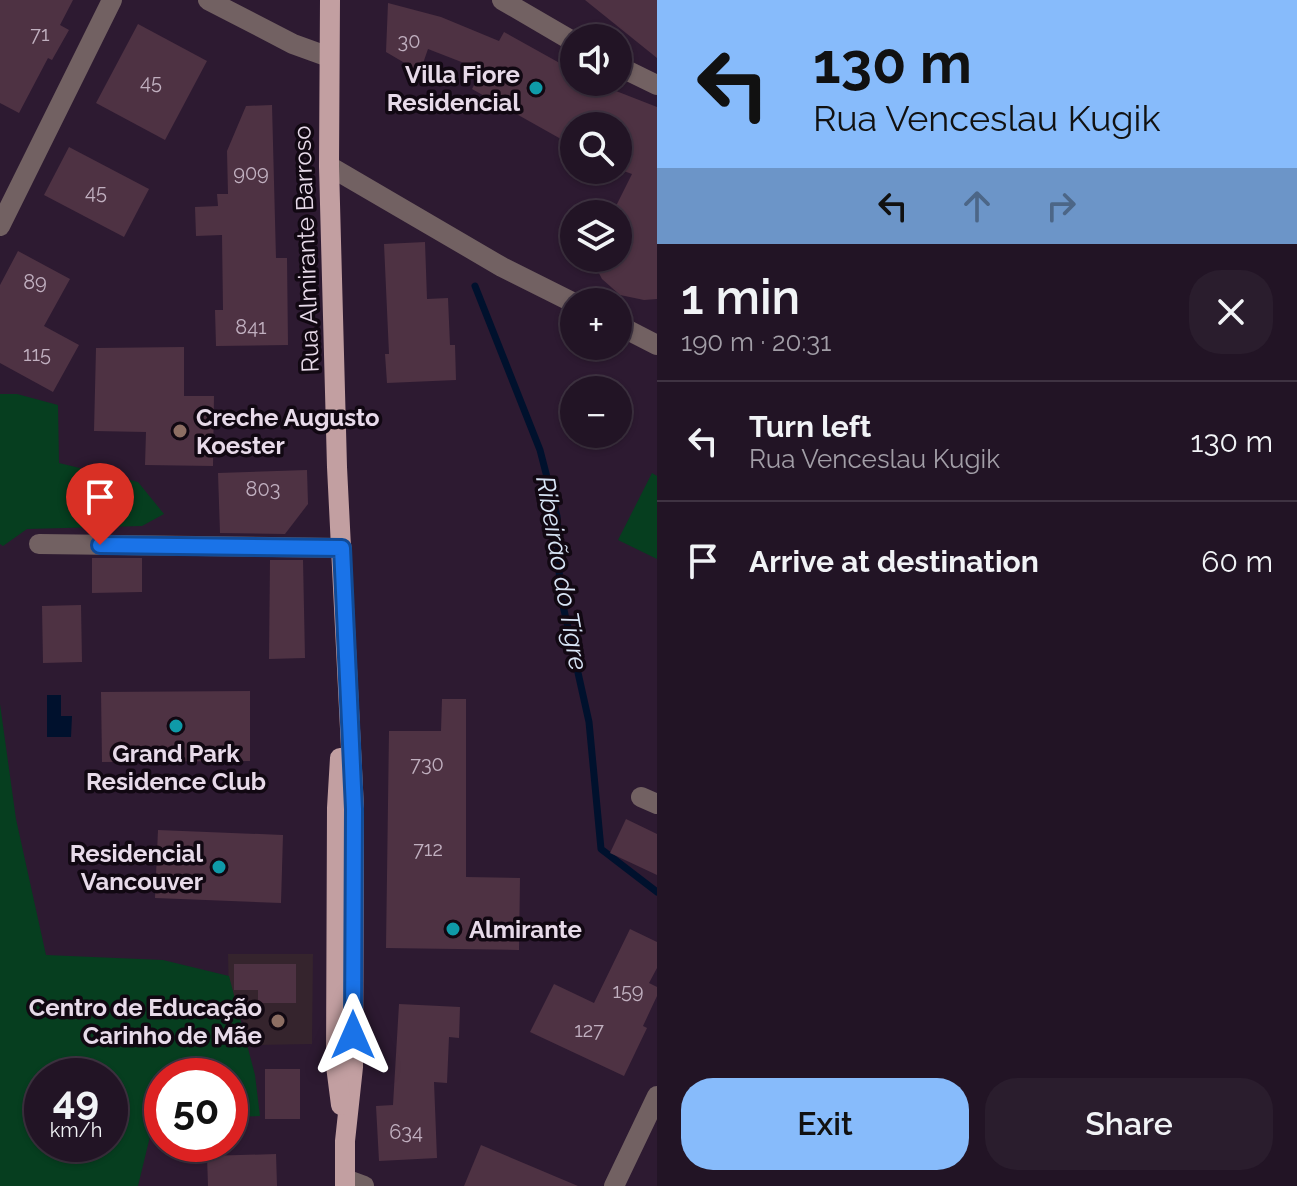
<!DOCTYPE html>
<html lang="en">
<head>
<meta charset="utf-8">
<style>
	body { margin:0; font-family:Raleway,sans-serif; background:#2a1d2d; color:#f1f3f6; height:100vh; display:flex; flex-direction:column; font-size:30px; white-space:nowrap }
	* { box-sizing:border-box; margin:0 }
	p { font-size:26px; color:#a29ea7 }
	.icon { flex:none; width:44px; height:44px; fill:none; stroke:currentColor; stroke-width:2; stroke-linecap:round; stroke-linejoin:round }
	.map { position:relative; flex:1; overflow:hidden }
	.sheet { display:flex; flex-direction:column; background:#221425; width:640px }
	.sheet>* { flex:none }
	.hud { background:#87bbfb; color:#111; overflow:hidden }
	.tools { position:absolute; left:560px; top:24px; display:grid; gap:16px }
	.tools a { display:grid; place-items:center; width:72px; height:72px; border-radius:50%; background:#221425; box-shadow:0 2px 6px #0004,0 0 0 2px #3f3342; font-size:40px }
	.speed { position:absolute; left:24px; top:1058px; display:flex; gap:16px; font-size:40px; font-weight:700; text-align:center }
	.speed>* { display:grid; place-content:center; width:104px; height:104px; border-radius:50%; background:#221425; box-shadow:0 2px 6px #0004,0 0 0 2px #3f3342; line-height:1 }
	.speed small { font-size:20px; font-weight:400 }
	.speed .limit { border:12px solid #d22; background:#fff; color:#111 }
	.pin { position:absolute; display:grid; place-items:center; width:68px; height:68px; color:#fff; margin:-82px -34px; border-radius:50% 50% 50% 0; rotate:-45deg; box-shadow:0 0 8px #0007 }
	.pin .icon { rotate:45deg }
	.me { position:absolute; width:88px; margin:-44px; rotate:0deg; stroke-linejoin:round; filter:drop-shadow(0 0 6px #0008) }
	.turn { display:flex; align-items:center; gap:28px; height:168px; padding:0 24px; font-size:36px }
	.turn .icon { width:104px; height:104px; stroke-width:2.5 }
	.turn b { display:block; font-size:56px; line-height:68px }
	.lanes { display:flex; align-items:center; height:76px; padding:0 24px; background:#0003; justify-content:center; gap:40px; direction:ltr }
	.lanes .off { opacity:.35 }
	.round { display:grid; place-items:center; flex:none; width:84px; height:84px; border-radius:32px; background:#2a1d2d }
	.head { display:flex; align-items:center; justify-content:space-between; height:136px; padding:0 24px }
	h1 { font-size:48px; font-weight:600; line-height:60px }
	.button { display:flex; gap:16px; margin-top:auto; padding:16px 24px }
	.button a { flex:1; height:92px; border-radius:32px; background:#87bbfb; color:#111; font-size:32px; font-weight:600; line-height:92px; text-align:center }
	.button a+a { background:#2a1d2d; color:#f1f3f6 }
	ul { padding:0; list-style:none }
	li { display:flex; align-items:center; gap:24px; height:120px; padding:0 24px; border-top:2px solid #3f3342 }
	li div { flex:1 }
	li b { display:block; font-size:30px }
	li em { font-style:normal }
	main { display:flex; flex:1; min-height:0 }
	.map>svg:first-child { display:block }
	.education { fill:#35242d }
	.green { fill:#063e1f; fill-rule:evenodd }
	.water { fill:#00112d }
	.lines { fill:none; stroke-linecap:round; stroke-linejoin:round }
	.stream { stroke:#00112d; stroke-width:7 }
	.building { fill:#4e3243 }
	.minor { stroke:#726162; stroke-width:20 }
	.major { stroke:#c29fa1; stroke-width:20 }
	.route-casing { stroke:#114b97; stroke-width:20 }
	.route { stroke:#1a73e8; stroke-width:14 }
	.culture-dot { fill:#0f9aa8; stroke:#110812; stroke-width:3 }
	.education-dot { fill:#8d6e63; stroke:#110812; stroke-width:3 }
	.labels { text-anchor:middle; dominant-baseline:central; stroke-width:7; stroke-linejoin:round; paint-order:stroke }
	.number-label { font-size:20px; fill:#c1b0c0 }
	.poi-label { font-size:24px; font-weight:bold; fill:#e7dae9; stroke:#110812; text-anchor:end }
	.street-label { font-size:24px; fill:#e7dae9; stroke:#110812 }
	.water-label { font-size:26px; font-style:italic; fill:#d8e5f6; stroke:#110812 }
</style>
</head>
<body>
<main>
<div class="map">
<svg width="657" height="1186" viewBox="0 0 657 1186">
	<rect width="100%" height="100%" fill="#2d1a31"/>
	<polygon class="education" points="228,954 313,954 312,1044 257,1045 229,998"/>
	<g class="green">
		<polygon points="0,394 17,394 58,405 59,463 138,482 164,514 142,526 27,529 3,546 0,544"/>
		<polygon points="652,473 657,476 657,559 618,540"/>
		<path d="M0 704 16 819 46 955 163 960 229 976 255 1075 260 1116 230 1117V1076H162V1119L154 1120 138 1186H0ZM42 1076H110V1144H42Z"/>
	</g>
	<polygon class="water" points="47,695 61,695 61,716 72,716 71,737 47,737"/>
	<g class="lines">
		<polyline class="stream" points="475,286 540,450 557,516 560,592 589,722 601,849 657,892"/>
	</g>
	<g class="building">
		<polygon points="0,0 73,0 60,25 69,30 52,60 48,58 19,113 0,103"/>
		<polygon points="585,0 657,0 657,58"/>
		<polygon points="388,3 441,17 499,41 504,32 574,71 574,82 593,82 657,107 657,299 644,300 620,295 602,279 591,258 618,258 618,214 612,214 632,174 618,169 618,126 574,126 568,143 472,89 482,70 428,49 420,72 386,52"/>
		<polygon points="138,24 207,61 165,140 96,103"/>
		<polygon points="272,105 276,258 287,258 288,345 216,346 215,310 223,310 222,235 196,236 195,207 218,206 217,194 228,194 227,151 246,106"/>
		<polygon points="69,147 149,189 124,237 44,195"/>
		<polygon points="425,242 427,299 448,298 450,345 455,345 456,380 387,383 385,354 389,354 384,244"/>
		<polygon points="18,251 70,279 44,326 79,345 53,392 0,363 0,285"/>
		<polygon points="184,347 184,396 214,396 213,466 145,465 146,432 94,431 96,348"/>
		<polygon points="307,470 308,504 285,534 220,533 218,473"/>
		<polygon points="92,558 142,558 142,592 92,593"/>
		<polygon points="270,560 303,560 305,658 269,659"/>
		<polygon points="81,605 82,662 43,663 42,606"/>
		<polygon points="250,691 250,761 102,762 101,692"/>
		<polygon points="442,699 466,699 466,877 520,878 519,950 386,948 389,731 441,731"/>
		<polygon points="626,819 657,834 657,875 610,853"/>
		<polygon points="158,830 283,835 281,903 155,898"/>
		<polygon points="630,929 657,942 657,968 649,983 657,987 657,996 643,1026 647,1028 624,1076 530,1032 554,984 594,1003"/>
		<polygon points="234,964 296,964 296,1003 258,1003 258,990 234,990"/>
		<polygon points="399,1004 460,1007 459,1038 449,1037 447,1083 434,1082 437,1158 379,1161 376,1106 393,1105"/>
		<rect x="265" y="1069" width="35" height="50"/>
		<polygon points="481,1145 578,1186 464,1186"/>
		<polygon points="276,1154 277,1186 208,1186 207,1156"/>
	</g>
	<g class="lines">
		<g class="minor">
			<polyline points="208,0 293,44 329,57"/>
			<polyline points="502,0 574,42"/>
			<polyline points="618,66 657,85"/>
			<polyline points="329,166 502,267 574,303"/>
			<polyline points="0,226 112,0"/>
			<polyline points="618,325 657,345"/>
			<polyline points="39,544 342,548"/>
			<polyline points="641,797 657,804"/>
			<polyline points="345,1179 364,1186"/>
			<polyline points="614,1186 657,1096"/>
		</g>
		<g class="major">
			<polyline points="330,0 329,166 337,467 354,809 353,1067 345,1141 345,1186"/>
			<polyline points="340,758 337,808 336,1066 341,1105"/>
		</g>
	</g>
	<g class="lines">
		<defs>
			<polyline id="route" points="100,545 342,548 354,809 353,1035"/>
		</defs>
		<use href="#route" class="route-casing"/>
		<use href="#route" class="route"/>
	</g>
	<g class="culture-dot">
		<circle cx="536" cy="88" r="8"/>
		<circle cx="176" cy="726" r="8"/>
		<circle cx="219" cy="867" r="8"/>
		<circle cx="453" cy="929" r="8"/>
	</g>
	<g class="education-dot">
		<circle cx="180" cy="431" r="8"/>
		<circle cx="278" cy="1021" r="8"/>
	</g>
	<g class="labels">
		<g class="number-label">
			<text x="40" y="34">71</text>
			<text x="409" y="41">30</text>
			<text x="151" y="82">45</text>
			<text x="251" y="173">909</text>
			<text x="96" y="192">45</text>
			<text x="35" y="282">89</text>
			<text x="251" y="327">841</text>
			<text x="37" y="354">115</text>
			<text x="263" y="489">803</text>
			<text x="427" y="764">730</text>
			<text x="428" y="849">712</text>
			<text x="628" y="991">159</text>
			<text x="589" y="1030">127</text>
			<text x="406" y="1132">634</text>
		</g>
		<g class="poi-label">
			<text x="520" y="74">Villa Fiore<tspan x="520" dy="28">Residencial</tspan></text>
			<text x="196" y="417" text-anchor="start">Creche Augusto<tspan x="196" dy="28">Koester</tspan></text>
			<text x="176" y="753" text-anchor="middle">Grand Park<tspan x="176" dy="28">Residence Club</tspan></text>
			<text x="203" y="853">Residencial<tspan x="203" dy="28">Vancouver</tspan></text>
			<text x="469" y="929" text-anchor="start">Almirante</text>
			<text x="262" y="1007">Centro de Educação<tspan x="262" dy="28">Carinho de Mãe</tspan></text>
		</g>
		<g class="street-label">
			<text transform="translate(306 249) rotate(-92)">Rua Almirante Barroso</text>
		</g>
		<g class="water-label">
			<text transform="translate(562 573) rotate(80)">Ribeirão do Tigre</text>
		</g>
	</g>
</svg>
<div class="tools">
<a><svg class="icon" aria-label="sound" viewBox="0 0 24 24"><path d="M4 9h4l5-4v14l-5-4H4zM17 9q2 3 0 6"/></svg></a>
<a><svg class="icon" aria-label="search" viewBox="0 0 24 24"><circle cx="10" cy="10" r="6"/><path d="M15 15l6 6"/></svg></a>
<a><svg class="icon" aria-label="layers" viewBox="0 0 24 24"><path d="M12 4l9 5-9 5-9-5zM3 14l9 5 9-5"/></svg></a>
<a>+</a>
<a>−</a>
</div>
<div class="speed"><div>49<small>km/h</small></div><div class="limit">50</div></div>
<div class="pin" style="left:100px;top:545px;background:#d93025"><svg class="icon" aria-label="arrive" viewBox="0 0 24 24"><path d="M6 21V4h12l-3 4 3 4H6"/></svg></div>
<svg class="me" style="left:353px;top:1035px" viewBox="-20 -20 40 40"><path d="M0-17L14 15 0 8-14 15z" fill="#1a73e8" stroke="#fff" stroke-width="4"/></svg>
</div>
<section class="sheet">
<div class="hud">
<div class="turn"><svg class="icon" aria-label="left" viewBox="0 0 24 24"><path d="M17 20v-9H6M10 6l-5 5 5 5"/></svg><div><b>130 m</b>Rua Venceslau Kugik</div></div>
<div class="lanes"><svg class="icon" aria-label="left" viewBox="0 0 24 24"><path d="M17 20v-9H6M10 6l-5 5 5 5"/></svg><svg class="icon off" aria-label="ahead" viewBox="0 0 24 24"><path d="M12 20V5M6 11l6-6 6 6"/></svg><svg class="icon off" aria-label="right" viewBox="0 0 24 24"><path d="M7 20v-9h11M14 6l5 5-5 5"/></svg></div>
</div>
<div class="head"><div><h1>1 min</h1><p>190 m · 20:31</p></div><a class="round"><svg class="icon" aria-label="close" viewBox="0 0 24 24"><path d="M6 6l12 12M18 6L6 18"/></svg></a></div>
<ul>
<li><svg class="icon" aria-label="left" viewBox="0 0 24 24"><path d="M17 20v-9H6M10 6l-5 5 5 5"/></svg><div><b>Turn left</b><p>Rua Venceslau Kugik</p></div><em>130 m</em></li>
<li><svg class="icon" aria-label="arrive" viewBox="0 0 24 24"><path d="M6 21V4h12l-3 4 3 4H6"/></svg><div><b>Arrive at destination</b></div><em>60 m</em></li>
</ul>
<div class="button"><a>Exit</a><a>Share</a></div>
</section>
</main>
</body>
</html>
